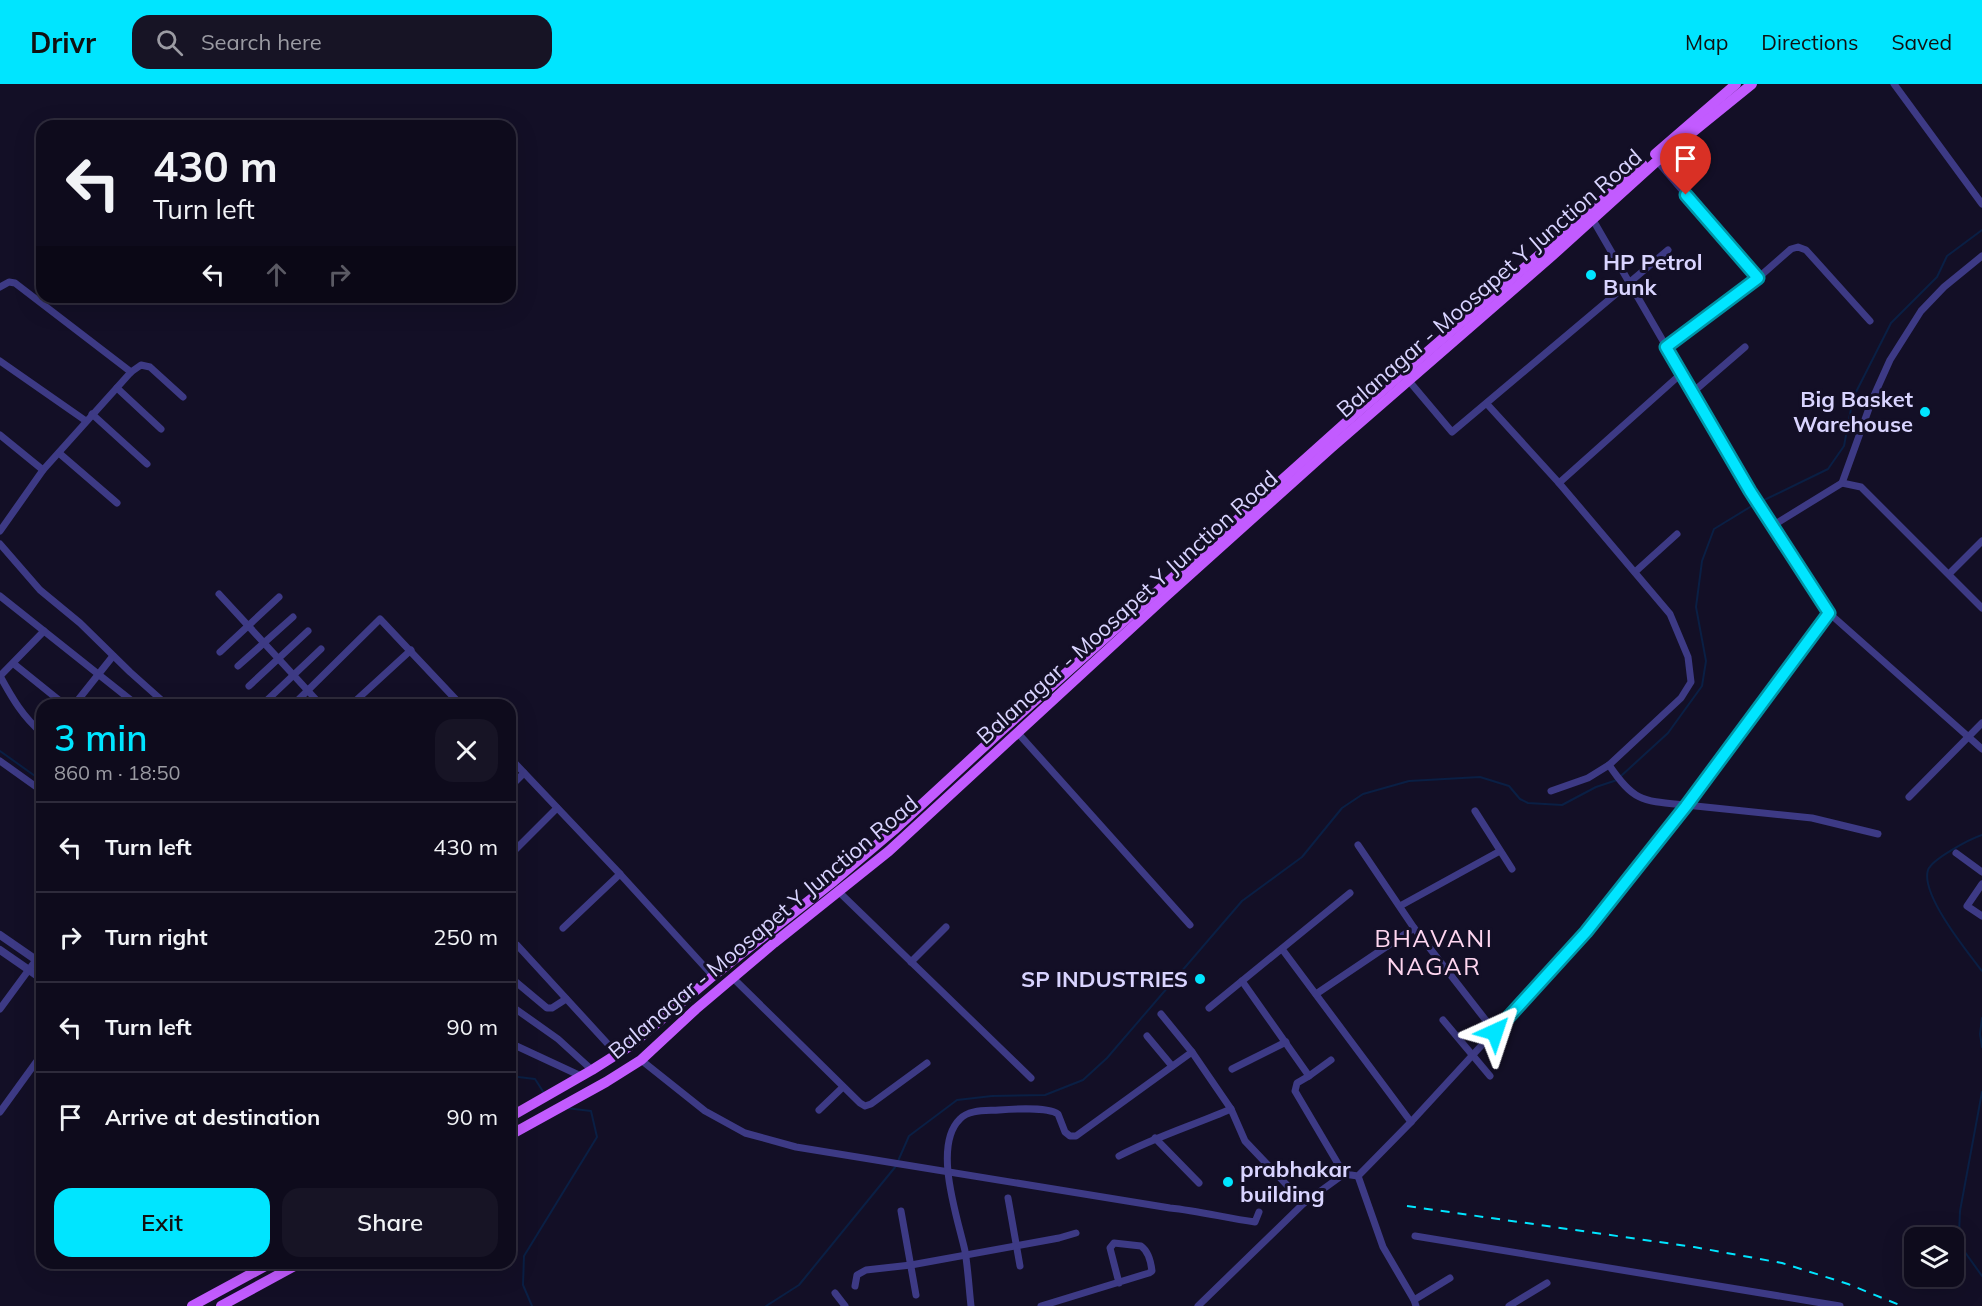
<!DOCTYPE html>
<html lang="en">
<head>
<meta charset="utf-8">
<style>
	body { margin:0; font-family:Mulish,sans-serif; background:#171425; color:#f1f3f6; height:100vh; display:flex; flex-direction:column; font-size:22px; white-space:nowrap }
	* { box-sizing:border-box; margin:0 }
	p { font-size:20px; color:#9b9ba3 }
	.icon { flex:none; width:33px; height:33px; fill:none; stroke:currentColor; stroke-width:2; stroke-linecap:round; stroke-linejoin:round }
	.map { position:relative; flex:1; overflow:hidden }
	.side { position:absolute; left:36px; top:615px; width:480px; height:570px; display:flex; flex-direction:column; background:#0e0b1c; border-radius:18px; box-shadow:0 6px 24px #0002,0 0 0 2px #2e2b3b }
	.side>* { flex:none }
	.guide { position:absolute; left:36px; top:36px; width:480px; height:183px; border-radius:18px; box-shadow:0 6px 24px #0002,0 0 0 2px #2e2b3b; background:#0e0b1c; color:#f1f3f6; overflow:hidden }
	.fabs { position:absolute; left:1904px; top:1143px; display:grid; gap:12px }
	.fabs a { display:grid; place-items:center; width:60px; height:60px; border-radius:12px; background:#0e0b1c; box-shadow:0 6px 24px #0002,0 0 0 2px #2e2b3b; font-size:30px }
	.pin { position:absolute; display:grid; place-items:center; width:51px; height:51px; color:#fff; margin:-62px -26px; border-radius:50% 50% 50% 0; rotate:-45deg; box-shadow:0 0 6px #0007 }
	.pin .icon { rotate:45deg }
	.me { position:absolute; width:66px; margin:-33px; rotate:42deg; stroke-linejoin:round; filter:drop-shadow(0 0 4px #0008) }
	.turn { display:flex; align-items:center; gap:21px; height:126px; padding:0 18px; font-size:27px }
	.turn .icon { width:78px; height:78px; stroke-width:2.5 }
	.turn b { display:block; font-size:42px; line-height:51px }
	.lanes { display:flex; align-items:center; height:57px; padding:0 18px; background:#0003; justify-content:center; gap:30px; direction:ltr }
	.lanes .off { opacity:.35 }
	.round { display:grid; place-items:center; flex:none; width:63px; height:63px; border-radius:18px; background:#171425 }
	.summary { display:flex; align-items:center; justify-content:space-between; height:102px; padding:0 18px }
	h1 { font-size:36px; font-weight:600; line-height:45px; color:#00e5ff }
	.action { display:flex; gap:12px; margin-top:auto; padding:12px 18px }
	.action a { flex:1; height:69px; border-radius:18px; background:#00e5ff; color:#111; font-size:24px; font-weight:600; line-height:69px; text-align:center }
	.action a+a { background:#171425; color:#f1f3f6 }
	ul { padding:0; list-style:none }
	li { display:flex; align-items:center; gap:18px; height:90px; padding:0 18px; border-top:2px solid #2e2b3b }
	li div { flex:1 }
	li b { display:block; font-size:22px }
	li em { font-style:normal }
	header { display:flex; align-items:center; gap:36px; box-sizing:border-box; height:84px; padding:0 30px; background:#00e5ff; color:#111 }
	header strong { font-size:28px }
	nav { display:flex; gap:33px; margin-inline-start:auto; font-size:21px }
	.search { width:420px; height:54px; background:#171425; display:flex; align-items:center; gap:15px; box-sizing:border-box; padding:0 21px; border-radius:18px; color:#9b9ba3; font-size:22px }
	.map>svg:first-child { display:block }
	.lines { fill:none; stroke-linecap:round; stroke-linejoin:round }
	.stream { stroke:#0a1f44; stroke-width:2 }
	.minor { stroke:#3d3a85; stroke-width:7 }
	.tertiary { stroke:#3d3a85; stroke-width:8 }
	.primary { stroke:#c25bff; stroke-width:10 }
	.rail { stroke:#00e5ff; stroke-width:2; stroke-dasharray:9 8; stroke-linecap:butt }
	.route-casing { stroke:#0095a6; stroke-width:15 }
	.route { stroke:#00e5ff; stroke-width:10 }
	.poi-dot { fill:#00e5ff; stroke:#130f26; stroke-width:2 }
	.labels { text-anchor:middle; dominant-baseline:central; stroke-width:6; stroke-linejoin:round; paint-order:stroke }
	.poi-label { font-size:22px; font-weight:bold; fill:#d9d4ff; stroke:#130f26; text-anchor:start }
	.street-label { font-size:22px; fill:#d9d4ff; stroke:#130f26 }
	.neighbourhood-label { font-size:24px; letter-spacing:1.5px; fill:#ffd6f0; stroke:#130f26 }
</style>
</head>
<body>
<header>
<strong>Drivr</strong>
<div class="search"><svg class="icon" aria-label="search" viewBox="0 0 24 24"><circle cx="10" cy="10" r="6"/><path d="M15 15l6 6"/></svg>Search here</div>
<nav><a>Map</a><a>Directions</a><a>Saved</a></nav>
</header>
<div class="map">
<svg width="1982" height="1222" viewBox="0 0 1982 1222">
	<rect width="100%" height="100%" fill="#130f26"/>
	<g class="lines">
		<g class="stream">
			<polyline points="1760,418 1828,385 1844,362 1853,314 1891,239 1937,193 1947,172 1982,146"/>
			<polyline points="0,667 42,697"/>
			<polyline points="1621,692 1668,649 1702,602 1706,577 1696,523 1702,477 1714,445 1755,420"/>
			<path d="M1982 751C1970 755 1932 775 1928 786 1920 810 1968 869 1982 887"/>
			<polyline points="1982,934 1980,950 1982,963"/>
			<polyline points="510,992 535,995 544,1009"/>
			<polyline points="1982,1008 1960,1127 1959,1149 1962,1164 1982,1192"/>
			<polyline points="898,1077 909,1052 957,1016 992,1012 1045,1011 1083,996 1107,974 1242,817 1302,773 1342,724 1363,710 1409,697 1480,693 1509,702 1520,715 1528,719 1562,721 1596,703 1617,696"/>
			<polyline points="532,1222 523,1201 524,1172 597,1053 591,1027 566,1024"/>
			<polyline points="766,1222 799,1201 896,1082"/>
		</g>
		<g class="minor">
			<polyline points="1894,0 1982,120"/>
			<polyline points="1657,77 1758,194"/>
			<polyline points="1593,136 1750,407 1829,529 1982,665"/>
			<polyline points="0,203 9,198 15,199 131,288"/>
			<polyline points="1666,263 1758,194 1791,165 1798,163 1806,166 1870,237"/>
			<polyline points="0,277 86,337"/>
			<polyline points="1409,297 1452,348 1668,166"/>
			<polyline points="117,304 161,345"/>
			<polyline points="1693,308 1745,263"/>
			<polyline points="1487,320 1559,399 1670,530 1688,573 1691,598 1681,614 1609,681 1588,694 1551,707"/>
			<polyline points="92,330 147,380"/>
			<polyline points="0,351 43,386 131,288 141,281 150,283 183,313"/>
			<polyline points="59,369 117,419"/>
			<polyline points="1559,399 1682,289"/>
			<polyline points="1842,399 1861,403 1982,524"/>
			<polyline points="1772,442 1842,399 1872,316 1890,276 1921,227 1944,203 1982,172"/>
			<polyline points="0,447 43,386"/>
			<polyline points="0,460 40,506 80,539 130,588 167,621"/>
			<polyline points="1635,488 1677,450"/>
			<polyline points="1949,490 1982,457"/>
			<polyline points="219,510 321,621"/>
			<polyline points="0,512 137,621"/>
			<polyline points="220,568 279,513"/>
			<polyline points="14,580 65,621"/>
			<polyline points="238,582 293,533"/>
			<path d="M0 592C12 614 23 633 42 649"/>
			<polyline points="0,592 44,547"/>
			<polyline points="249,602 308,547"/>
			<polyline points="263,620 321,565"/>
			<polyline points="74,621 113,572"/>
			<polyline points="293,621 380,535 461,621"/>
			<polyline points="351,621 411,566"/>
			<polyline points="1017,648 1190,841"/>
			<polyline points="510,674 620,790"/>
			<polyline points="0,677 42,707"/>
			<path d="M1609 681C1634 718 1642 717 1686 721L1829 529"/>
			<polyline points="510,703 524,689"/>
			<polyline points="1909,713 1982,639"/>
			<polyline points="1475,727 1512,785"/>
			<polyline points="1358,761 1414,844 1495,948"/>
			<polyline points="1956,769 1982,788"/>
			<polyline points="510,771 557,724"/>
			<polyline points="1982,800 1967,822 1982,832"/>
			<polyline points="838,807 1031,994"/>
			<polyline points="1400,822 1500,767"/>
			<polyline points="563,844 620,790 713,892"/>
			<polyline points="510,856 517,861 617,970"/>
			<polyline points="1282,865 1411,1038"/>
			<polyline points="911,878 946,843"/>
			<polyline points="510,893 547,924 552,924 566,915"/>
			<polyline points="733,894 860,1019 865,1022 871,1020 927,979"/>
			<polyline points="1316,910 1414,844"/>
			<polyline points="510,921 558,955 592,986"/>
			<polyline points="1209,924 1242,897"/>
			<polyline points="0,925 36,876"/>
			<polyline points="1161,930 1192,968 1231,1025 1245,1057 1304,1119"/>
			<polyline points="1443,936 1490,992"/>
			<polyline points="1147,952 1172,982"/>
			<polyline points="510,959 581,992"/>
			<path d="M641 976 705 1027 745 1049 796 1063 1170 1124C1199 1127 1226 1134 1255 1138L1259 1128"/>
			<polyline points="1232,985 1286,958"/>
			<polyline points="1309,992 1331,976"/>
			<polyline points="819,1026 843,1003"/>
			<polyline points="0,1028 42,970"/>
			<polyline points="1155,1054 1199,1099"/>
			<path d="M1119 1072C1155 1053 1194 1041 1231 1025"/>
			<polyline points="1344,1090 1295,1007 1297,999 1309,992 1242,897 1350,809"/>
			<polyline points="1358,1092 1383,1163 1414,1216 1416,1222"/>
			<polyline points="1008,1114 1020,1182"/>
			<polyline points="901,1127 916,1211"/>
			<polyline points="1415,1152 1840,1222"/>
			<polyline points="855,1202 857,1191 866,1186 911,1181 1059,1154 1076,1149"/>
			<polyline points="835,1209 845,1222"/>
			<polyline points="1414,1216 1450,1194"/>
			<path d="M971 1222C969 1204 968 1185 965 1167 958 1135 932 1062 960 1035 969 1025 987 1027 999 1026 1012 1025 1048 1023 1058 1030L1065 1048 1070 1052H1076L1192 968"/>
			<path d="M1041 1222 1149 1189 1152 1187C1151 1178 1148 1167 1141 1162L1114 1159 1110 1164 1119 1199"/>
			<polyline points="1198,1222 1304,1119 1344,1090 1358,1092 1411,1038 1586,848 1686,721 1812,734 1878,750"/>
			<polyline points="1509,1222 1547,1199"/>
		</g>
		<g class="tertiary">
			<polyline points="0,851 42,880"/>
			<polyline points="0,866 42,895"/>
		</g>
		<g class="primary">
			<polyline points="1655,70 1736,0"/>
			<polyline points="510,1033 592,986 630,962 713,892 834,797 894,746 999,649 1352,333 1643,81"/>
			<polyline points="510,1051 606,998 641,976 696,925 774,859 889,767 1165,513 1331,364 1552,172 1657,77 1752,0"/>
			<polyline points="192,1222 271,1179"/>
			<polyline points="221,1222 300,1179"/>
		</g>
		<polyline class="rail" points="1407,1122 1694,1163 1782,1179 1848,1200 1902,1222"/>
	</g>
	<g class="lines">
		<defs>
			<polyline id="route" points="1495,948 1586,848 1686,722 1829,529 1750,407 1666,263 1758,194 1686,111"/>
		</defs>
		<use href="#route" class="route-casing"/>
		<use href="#route" class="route"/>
	</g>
	<g class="poi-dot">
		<circle cx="1591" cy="191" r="6"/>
		<circle cx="1925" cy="328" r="6"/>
		<circle cx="1200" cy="895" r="6"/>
		<circle cx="1228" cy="1098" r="6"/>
	</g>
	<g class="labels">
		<g class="poi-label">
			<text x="1603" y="178">HP Petrol<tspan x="1603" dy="25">Bunk</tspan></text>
			<text x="1913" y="315" text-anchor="end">Big Basket<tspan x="1913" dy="25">Warehouse</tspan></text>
			<text x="1188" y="895" text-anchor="end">SP INDUSTRIES</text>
			<text x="1240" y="1085">prabhakar<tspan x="1240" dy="25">building</tspan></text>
		</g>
		<g class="street-label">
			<text transform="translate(1489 199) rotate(-41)">Balanagar - Moosapet Y Junction Road</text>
			<text transform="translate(1127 523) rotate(-42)">Balanagar - Moosapet Y Junction Road</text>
			<text transform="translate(763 843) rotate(-40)">Balanagar - Moosapet Y Junction Road</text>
		</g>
		<g class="neighbourhood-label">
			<text x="1434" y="854">BHAVANI<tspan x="1434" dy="28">NAGAR</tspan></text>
		</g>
	</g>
</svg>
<div class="fabs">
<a><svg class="icon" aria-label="layers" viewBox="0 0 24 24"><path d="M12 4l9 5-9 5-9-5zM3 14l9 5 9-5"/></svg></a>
</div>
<div class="pin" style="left:1686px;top:111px;background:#d93025"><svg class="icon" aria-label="arrive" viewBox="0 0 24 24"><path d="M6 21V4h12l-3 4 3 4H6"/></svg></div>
<svg class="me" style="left:1495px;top:948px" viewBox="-20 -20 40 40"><path d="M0-17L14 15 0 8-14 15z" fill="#00e5ff" stroke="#fff" stroke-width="4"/></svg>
<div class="guide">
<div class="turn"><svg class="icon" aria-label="left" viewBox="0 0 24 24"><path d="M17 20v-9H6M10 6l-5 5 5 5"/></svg><div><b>430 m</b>Turn left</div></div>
<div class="lanes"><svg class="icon" aria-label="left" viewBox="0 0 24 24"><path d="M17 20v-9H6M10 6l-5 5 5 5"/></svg><svg class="icon off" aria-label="ahead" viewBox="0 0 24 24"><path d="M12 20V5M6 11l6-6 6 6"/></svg><svg class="icon off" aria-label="right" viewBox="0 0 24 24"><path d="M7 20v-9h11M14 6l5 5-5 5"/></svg></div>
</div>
<section class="side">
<div class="summary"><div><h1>3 min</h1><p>860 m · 18:50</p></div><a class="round"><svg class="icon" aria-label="close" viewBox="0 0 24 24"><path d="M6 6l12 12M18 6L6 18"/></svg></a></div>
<ul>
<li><svg class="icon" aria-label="left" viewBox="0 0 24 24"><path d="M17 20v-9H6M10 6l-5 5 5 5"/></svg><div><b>Turn left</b></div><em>430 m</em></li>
<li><svg class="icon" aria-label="right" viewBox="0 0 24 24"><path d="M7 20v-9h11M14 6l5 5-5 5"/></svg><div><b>Turn right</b></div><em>250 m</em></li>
<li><svg class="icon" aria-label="left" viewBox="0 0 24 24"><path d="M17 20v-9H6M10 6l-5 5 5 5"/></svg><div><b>Turn left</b></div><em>90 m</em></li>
<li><svg class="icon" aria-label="arrive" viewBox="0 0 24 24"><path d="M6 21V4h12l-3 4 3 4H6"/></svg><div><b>Arrive at destination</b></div><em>90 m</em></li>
</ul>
<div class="action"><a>Exit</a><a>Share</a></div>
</section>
</div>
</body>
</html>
